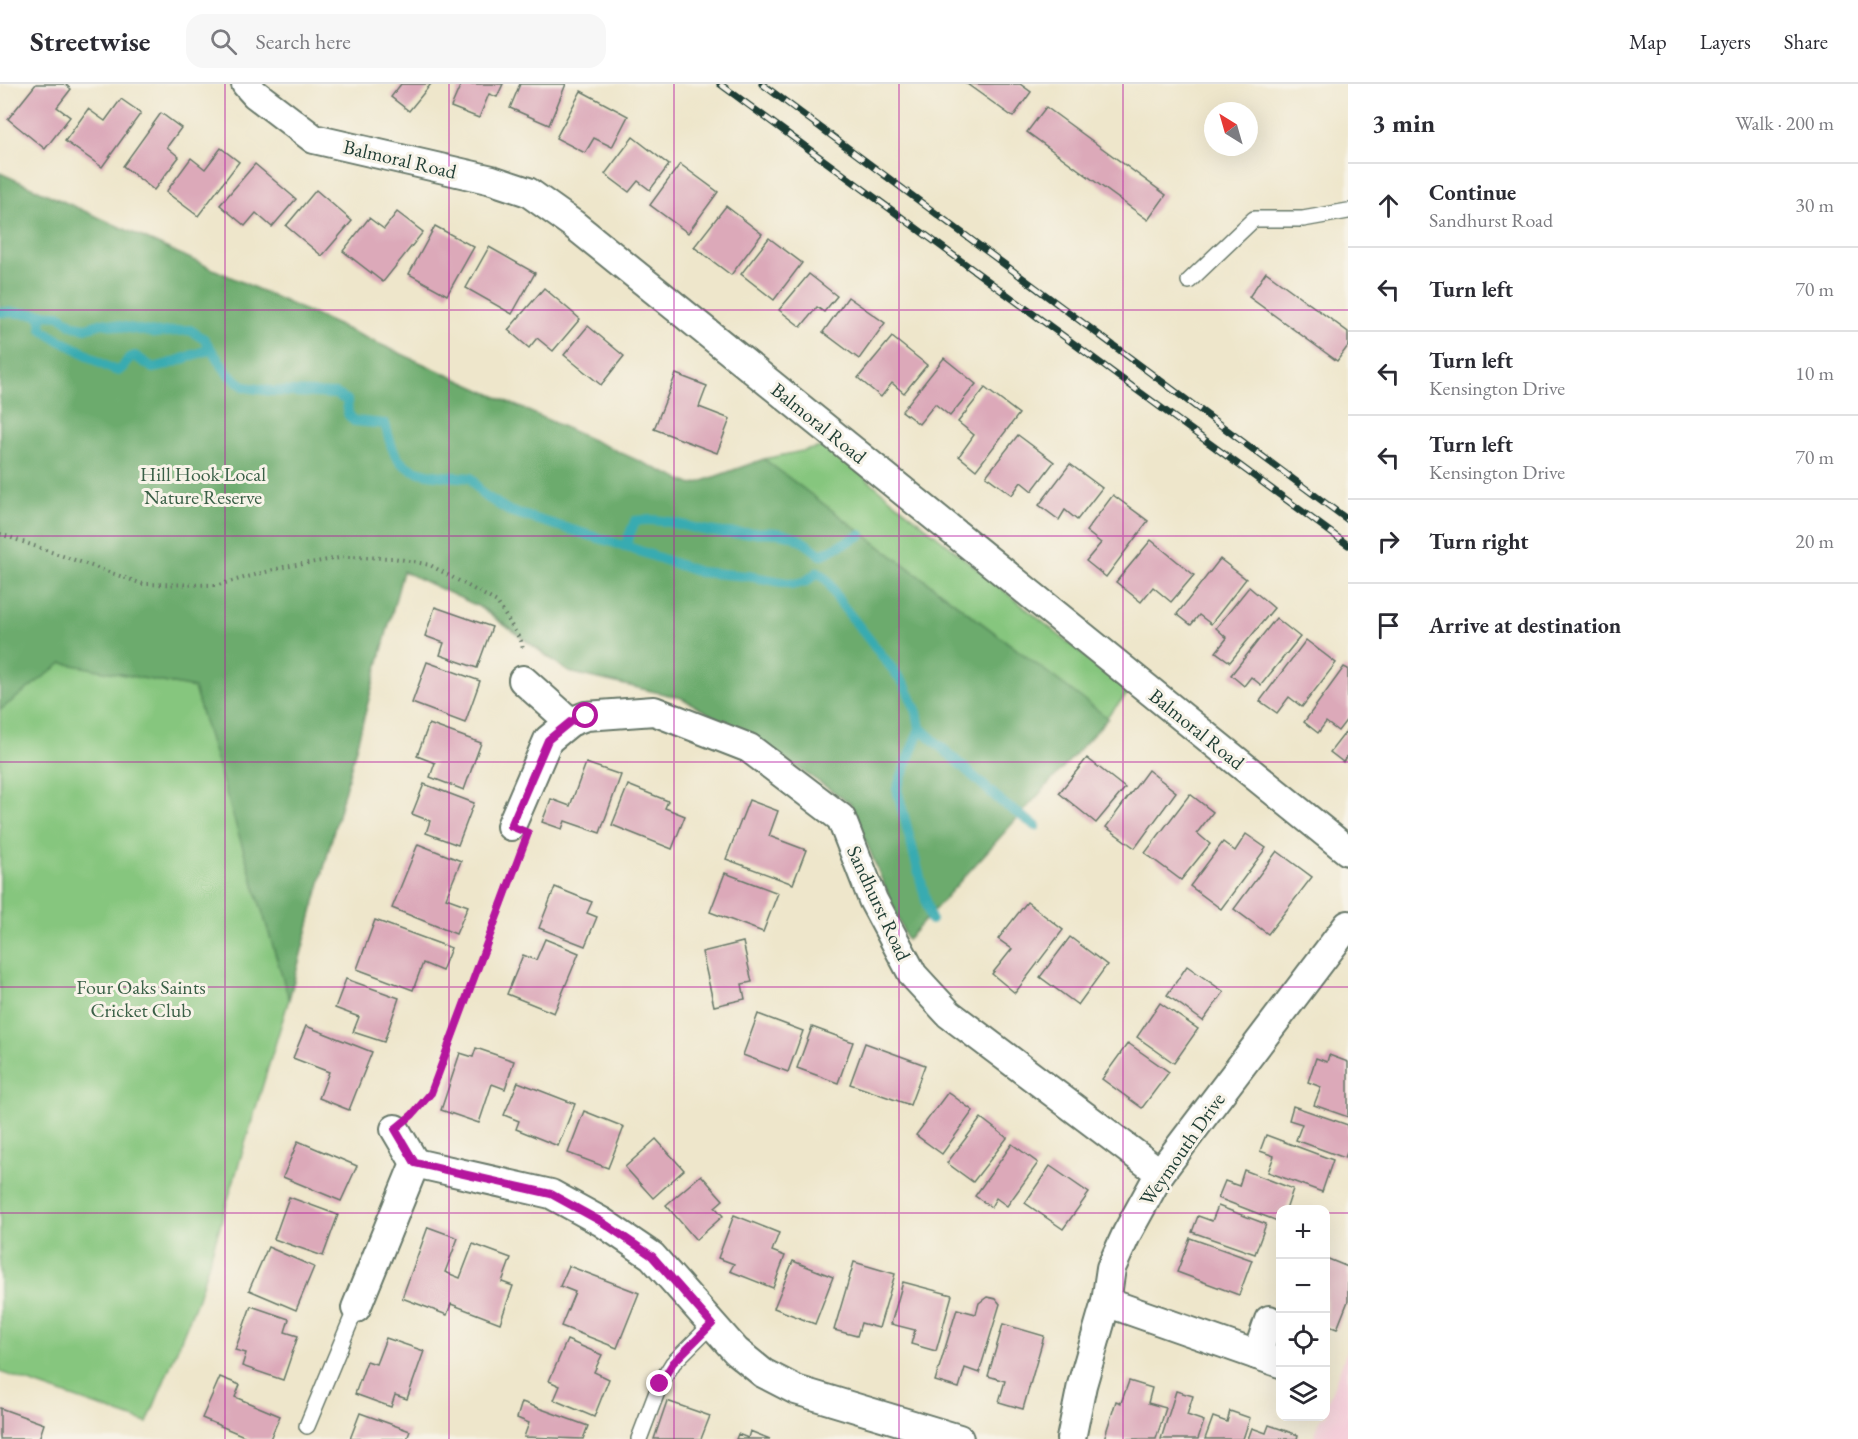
<!DOCTYPE html>
<meta charset="utf-8">
<style>
body{margin:0;font-family:"EB Garamond",serif;background:#f7f7f7;color:#2b2b33}
.controls{position:absolute;right:18px;bottom:18px;display:grid;overflow:hidden;border-radius:12px;box-shadow:0 6px 24px #0002}
.controls button{width:54px;height:54px;display:grid;place-items:center;padding:0;border:0;border-bottom:2px solid #e1e1e2;background:#fff;color:#2b2b33;font:30px sans-serif}
.compass{position:absolute;left:1204px;top:18px;width:54px;height:54px;border-radius:50%;background:#fff;box-shadow:0 6px 24px #0002;rotate:323deg}
.stop{position:absolute;width:18px;height:18px;margin:-14px;border:4px solid #b5179e;border-radius:50%;background:#fff}
.stop.end{background:#b5179e;border-color:#fff;box-shadow:0 2px 6px #0008}
.list{margin:0;padding:0;list-style:none}
h2{display:flex;justify-content:space-between;align-items:center;height:78px;margin:0;padding:0 24px;font-size:26px}
h2 small{font-size:20px;font-weight:400;color:#7c7c81}
.list li{display:grid;grid-template-columns:39px 1fr auto;gap:18px;align-items:center;box-sizing:border-box;height:84px;padding:0 24px;border-top:2px solid #e1e1e2}
.list b{display:block;font-size:22px;white-space:nowrap}
.list p{margin:0;font-size:20px;white-space:nowrap;color:#7c7c81}
.list em{font-size:20px;font-style:normal;color:#7c7c81}
.icon{flex:none;width:33px;height:33px;fill:none;stroke:currentColor;stroke-width:2;stroke-linecap:round;stroke-linejoin:round}
.map{position:relative;flex:none;width:1348px;height:1355px;overflow:hidden}
header{display:flex;align-items:center;gap:36px;box-sizing:border-box;height:84px;padding:0 30px;background:#fff;border-bottom:2px solid #e1e1e2}
header strong{font-size:28px}
nav{display:flex;gap:33px;margin-inline-start:auto;font-size:21px}
.search{width:420px;height:54px;background:#f7f7f7;display:flex;align-items:center;gap:15px;box-sizing:border-box;padding:0 21px;border-radius:18px;color:#7c7c81;font-size:22px}
main{display:flex}
aside{flex:1;background:#fff}
.map>svg:first-child{display:block}
.built{fill:#f5cfda}
.green{fill:#86c67e;stroke:#528259;stroke-width:1.5}
.forest{fill:#6cab6d;stroke:#467450;stroke-width:1.5}
.lines{fill:none;stroke-linecap:round;stroke-linejoin:round}
.stream{stroke:#39abb1;stroke-width:10}
.building{fill:#dca9b9}
.service-casing{stroke:#677869;stroke-width:18}
.minor-casing{stroke:#677869;stroke-width:32}
.path{stroke:#677869;stroke-width:4;stroke-dasharray:1.5 4.5;stroke-linecap:butt}
.service{stroke:#fff;stroke-width:15}
.minor{stroke:#fff;stroke-width:28}
.rail-casing{stroke:#1f3d34;stroke-width:7}
.rail{stroke:#f7f3e8;stroke-width:4.5;stroke-dasharray:14;stroke-linecap:butt}
.route{stroke:#b5179e;stroke-width:8}
.grid{fill:none;stroke:#b5179e;stroke-width:1.5;stroke-opacity:0.55}
.labels{text-anchor:middle;dominant-baseline:central;stroke-width:6;stroke-linejoin:round;paint-order:stroke}
.street-label{font-size:20px;fill:#1f3d34;stroke:#f7f3e8}
.park-label{font-size:20px;fill:#395f46;stroke:#f7f3e8}
</style>
<header>
<strong>Streetwise</strong>
<div class="search"><svg class="icon" aria-label="search" viewBox="0 0 24 24"><circle cx="10" cy="10" r="6"/><path d="M15 15l6 6"/></svg>Search here</div>
<nav><a>Map</a><a>Layers</a><a>Share</a></nav>
</header>
<main>
<div class="map">
<svg width="1348" height="1355" viewBox="0 0 1348 1355">
<rect width="100%" height="100%" fill="#f7f3e8"/>
<filter id="ink" filterUnits="userSpaceOnUse"><feTurbulence type="fractalNoise" baseFrequency=".0167" numOctaves="2"/><feDisplacementMap in="SourceGraphic" scale="12" xChannelSelector="R" yChannelSelector="G"/><feConvolveMatrix kernelMatrix="1 2 1 2 8 2 1 2 1" color-interpolation-filters="sRGB"/></filter>
<filter id="wash" filterUnits="userSpaceOnUse"><feTurbulence type="fractalNoise" baseFrequency=".008" numOctaves="4" result="noise"/><feDisplacementMap in="SourceGraphic" scale="24" xChannelSelector="R" yChannelSelector="G"/><feGaussianBlur stdDeviation="1.35" result="paint"/><feColorMatrix in="noise" values="0 0 0 0 0 0 0 0 0 0 0 0 0 0 0 0 0 1.4 0 .05"/><feComposite in="paint" operator="in"/></filter>
<g filter="url(#wash)">
<rect width="100%" height="100%" fill="#eee6cb"/>
<!-- built -->
<path class="built" d="M 1348,1264 L 1348,1355 L 1313,1355 L 1321,1333 L 1326,1332 L 1326,1322 Z"/>
<!-- green -->
<path class="green" d="M 0,89 L 692,401 L 764,375 L 826,362 L 1129,608 L 907,856 L 850,719 L 773,667 L 682,614 L 569,588 L 476,521 L 403,487 L 289,915 L 198,1214 L 147,1339 L 0,1288 Z"/>
<!-- forest -->
<path class="forest" d="M 0,89 L 692,401 L 764,375 L 1108,634 L 907,856 L 850,719 L 773,667 L 682,614 L 569,588 L 486,526 L 403,487 L 289,915 L 194,604 L 62,579 L 0,626 Z"/>
<g class="lines">
<!-- stream -->
<g class="stream">
<path d="M 0,228 L 59,231 L 74,242 L 86,244 L 103,239 L 155,249 L 190,246 L 204,255 L 228,290 L 245,303 L 271,307 L 336,310 L 347,316 L 348,330 L 354,337 L 385,340 C 389,353 392,370 402,379 C 417,393 451,392 471,394 L 482,410 L 509,427 L 625,462 L 699,488 L 748,492 L 793,500 L 805,498 L 818,488 L 828,497 L 839,517 L 905,601 L 917,628 L 920,644 L 897,705 L 931,836"/>
<path d="M 40,230 L 42,245 C 55,256 69,260 84,269 C 96,276 104,283 118,287 L 123,283 L 129,274 L 135,272 L 153,284 C 173,281 190,270 210,266"/>
<path d="M 625,462 L 635,437 C 666,432 693,447 723,449 C 745,451 768,445 789,451 C 800,454 812,464 821,471 L 861,451"/>
<path d="M 920,644 L 1004,720 L 1036,742"/>
</g>
</g>
<g id="blocks">
<!-- building -->
<g class="building">
<path d="M 36,0 L 65,0 L 71,5 L 57,23 L 70,33 L 45,65 L 8,35 Z"/>
<path d="M 401,0 L 431,0 L 409,27 L 391,13 Z"/>
<path d="M 461,0 L 503,0 L 497,13 L 489,10 L 479,34 L 451,23 Z"/>
<path d="M 520,0 L 566,0 L 549,41 L 510,24 Z"/>
<path d="M 967,0 L 1020,0 L 1031,8 L 1013,33 Z"/>
<path d="M 581,7 L 628,32 L 612,63 L 594,54 L 585,69 L 556,54 Z"/>
<path d="M 121,15 L 141,29 L 102,83 L 65,57 L 88,25 L 105,37 Z"/>
<path d="M 1046,23 L 1166,111 L 1148,136 L 1027,48 Z"/>
<path d="M 161,29 L 181,44 L 167,63 L 179,73 L 154,106 L 123,82 Z"/>
<path d="M 633,53 L 669,81 L 650,106 L 638,97 L 629,108 L 605,90 Z"/>
<path d="M 221,64 L 239,78 L 198,132 L 166,108 L 191,74 L 205,85 Z"/>
<path d="M 255,80 L 296,115 L 272,143 L 256,129 L 245,142 L 220,121 Z"/>
<path d="M 680,80 L 718,108 L 688,149 L 650,121 Z"/>
<path d="M 316,106 L 352,137 L 322,172 L 286,142 Z"/>
<path d="M 726,122 L 762,150 L 731,191 L 694,163 Z"/>
<path d="M 397,128 L 423,148 L 383,198 L 343,167 L 369,134 L 384,145 Z"/>
<path d="M 435,142 L 474,163 L 447,211 L 409,190 Z"/>
<path d="M 769,154 L 802,179 L 774,216 L 741,190 Z"/>
<path d="M 489,163 L 535,189 L 512,230 L 466,204 Z"/>
<path d="M 1266,188 L 1348,248 L 1348,262 L 1337,277 L 1249,213 Z"/>
<path d="M 809,190 L 837,212 L 824,228 L 817,223 L 801,243 L 779,226 Z"/>
<path d="M 544,204 L 580,235 L 553,267 L 537,254 L 529,264 L 508,246 Z"/>
<path d="M 848,213 L 885,239 L 859,275 L 823,248 Z"/>
<path d="M 588,242 L 624,272 L 601,301 L 564,271 Z"/>
<path d="M 892,253 L 927,281 L 904,309 L 892,299 L 881,313 L 858,294 Z"/>
<path d="M 944,274 L 976,300 L 950,332 L 935,320 L 919,340 L 902,327 Z"/>
<path d="M 676,290 L 707,302 L 699,323 L 730,335 L 717,369 L 654,345 Z"/>
<path d="M 985,304 L 1019,330 L 976,386 L 959,372 L 974,351 L 958,338 Z"/>
<path d="M 1018,351 L 1054,378 L 1032,407 L 1021,398 L 1012,411 L 986,392 Z"/>
<path d="M 1070,380 L 1102,404 L 1077,436 L 1065,426 L 1059,436 L 1039,421 Z"/>
<path d="M 1113,411 L 1148,437 L 1106,493 L 1086,477 L 1101,459 L 1086,447 Z"/>
<path d="M 1151,456 L 1194,491 L 1171,518 L 1153,503 L 1141,518 L 1116,498 Z"/>
<path d="M 1220,475 L 1246,495 L 1211,540 L 1199,531 L 1191,541 L 1177,530 Z"/>
<path d="M 1249,503 L 1274,524 L 1230,578 L 1216,568 L 1227,554 L 1216,544 Z"/>
<path d="M 435,523 L 492,543 L 477,584 L 440,571 L 444,559 L 425,552 Z"/>
<path d="M 1276,534 L 1300,553 L 1261,601 L 1251,593 L 1244,602 L 1231,591 Z"/>
<path d="M 1306,556 L 1336,579 L 1302,623 L 1289,613 L 1277,629 L 1260,617 Z"/>
<path d="M 427,578 L 480,597 L 465,639 L 412,619 Z"/>
<path d="M 1344,583 L 1348,585 L 1348,634 L 1338,647 L 1326,638 L 1318,649 L 1304,638 Z"/>
<path d="M 429,640 L 481,659 L 464,706 L 430,693 L 435,679 L 417,672 Z"/>
<path d="M 1348,645 L 1348,671 L 1343,678 L 1330,668 Z"/>
<path d="M 1087,674 L 1125,704 L 1096,739 L 1059,709 Z"/>
<path d="M 586,679 L 621,691 L 600,749 L 565,737 L 562,745 L 542,738 L 551,715 L 570,722 Z"/>
<path d="M 1148,686 L 1176,708 L 1135,764 L 1106,743 Z"/>
<path d="M 424,700 L 474,719 L 458,761 L 426,749 L 430,737 L 412,730 Z"/>
<path d="M 628,701 L 668,717 L 665,724 L 685,732 L 672,765 L 612,741 Z"/>
<path d="M 1190,710 L 1213,728 L 1197,749 L 1210,760 L 1181,796 L 1145,769 Z"/>
<path d="M 749,716 L 778,727 L 769,752 L 806,766 L 793,800 L 726,775 Z"/>
<path d="M 1246,750 L 1266,764 L 1221,825 L 1190,802 L 1223,758 L 1235,767 Z"/>
<path d="M 418,760 L 461,777 L 446,814 L 468,822 L 456,850 L 392,824 Z"/>
<path d="M 1277,767 L 1312,793 L 1268,850 L 1234,825 Z"/>
<path d="M 725,789 L 778,809 L 763,848 L 710,828 Z"/>
<path d="M 555,803 L 592,818 L 587,829 L 597,833 L 585,862 L 539,844 Z"/>
<path d="M 1027,818 L 1063,846 L 1015,909 L 992,890 L 1012,865 L 998,855 Z"/>
<path d="M 375,836 L 451,864 L 442,887 L 423,879 L 413,906 L 357,885 Z"/>
<path d="M 1070,853 L 1107,881 L 1078,921 L 1040,893 Z"/>
<path d="M 545,855 L 579,869 L 554,929 L 507,910 L 523,871 L 536,876 Z"/>
<path d="M 743,858 L 752,898 L 742,900 L 745,915 L 714,922 L 702,868 Z"/>
<path d="M 1187,882 L 1224,908 L 1203,937 L 1167,911 Z"/>
<path d="M 346,895 L 399,914 L 384,958 L 353,948 L 359,933 L 335,924 Z"/>
<path d="M 1160,919 L 1198,945 L 1174,979 L 1137,953 Z"/>
<path d="M 758,930 L 803,947 L 788,988 L 743,971 Z"/>
<path d="M 306,942 L 372,968 L 349,1026 L 319,1014 L 329,988 L 293,974 Z"/>
<path d="M 812,943 L 853,958 L 838,999 L 797,984 Z"/>
<path d="M 865,959 L 925,981 L 910,1021 L 850,1000 Z"/>
<path d="M 1128,959 L 1169,988 L 1142,1024 L 1102,995 Z"/>
<path d="M 476,964 L 514,977 L 505,1005 L 492,1000 L 479,1039 L 441,1026 L 460,969 L 473,973 Z"/>
<path d="M 1329,971 L 1348,978 L 1348,1033 L 1314,1021 L 1321,1003 L 1308,998 L 1316,974 L 1327,978 Z"/>
<path d="M 518,998 L 575,1020 L 558,1062 L 516,1045 L 519,1037 L 504,1031 Z"/>
<path d="M 948,1008 L 973,1027 L 942,1070 L 916,1051 Z"/>
<path d="M 1293,1022 L 1348,1041 L 1348,1066 L 1345,1074 L 1296,1056 L 1302,1040 L 1289,1036 Z"/>
<path d="M 584,1027 L 624,1043 L 608,1084 L 568,1069 Z"/>
<path d="M 981,1034 L 1007,1054 L 973,1098 L 947,1079 Z"/>
<path d="M 1266,1051 L 1333,1076 L 1322,1108 L 1268,1088 L 1274,1072 L 1260,1067 Z"/>
<path d="M 656,1055 L 684,1086 L 653,1114 L 625,1083 Z"/>
<path d="M 298,1057 L 357,1082 L 341,1117 L 283,1093 Z"/>
<path d="M 1012,1060 L 1038,1079 L 1007,1122 L 996,1114 L 991,1123 L 975,1112 Z"/>
<path d="M 1050,1082 L 1089,1109 L 1063,1145 L 1025,1119 Z"/>
<path d="M 1244,1086 L 1293,1105 L 1286,1126 L 1280,1126 L 1280,1138 L 1218,1114 L 1225,1097 L 1239,1102 Z"/>
<path d="M 701,1091 L 723,1116 L 715,1123 L 723,1132 L 696,1156 L 666,1121 Z"/>
<path d="M 289,1113 L 338,1131 L 323,1172 L 274,1155 Z"/>
<path d="M 1218,1122 L 1266,1140 L 1255,1170 L 1192,1148 L 1198,1132 L 1212,1137 Z"/>
<path d="M 734,1131 L 779,1149 L 772,1167 L 785,1172 L 773,1204 L 730,1187 L 734,1180 L 718,1174 Z"/>
<path d="M 428,1143 L 458,1154 L 445,1188 L 460,1194 L 473,1160 L 511,1174 L 502,1198 L 513,1202 L 500,1239 L 451,1220 L 447,1231 L 402,1214 Z"/>
<path d="M 1190,1154 L 1252,1176 L 1239,1211 L 1177,1188 Z"/>
<path d="M 268,1163 L 314,1183 L 296,1226 L 249,1206 Z"/>
<path d="M 1326,1174 L 1348,1183 L 1348,1217 L 1337,1245 L 1326,1241 Z"/>
<path d="M 793,1177 L 833,1193 L 815,1240 L 774,1224 Z"/>
<path d="M 854,1178 L 895,1190 L 879,1244 L 861,1239 L 857,1252 L 834,1246 Z"/>
<path d="M 569,1182 L 639,1209 L 617,1264 L 561,1242 L 575,1208 L 560,1202 Z"/>
<path d="M 903,1198 L 952,1211 L 936,1267 L 911,1260 L 915,1246 L 891,1240 Z"/>
<path d="M 987,1213 L 996,1215 L 1000,1220 L 979,1289 L 965,1284 L 959,1304 L 935,1297 L 957,1225 L 976,1230 L 979,1219 Z"/>
<path d="M 251,1222 L 289,1235 L 285,1248 L 298,1252 L 283,1296 L 242,1282 L 246,1269 L 235,1266 Z"/>
<path d="M 1003,1240 L 1044,1252 L 1023,1325 L 999,1318 L 1005,1297 L 988,1292 Z"/>
<path d="M 386,1254 L 424,1267 L 407,1315 L 395,1311 L 391,1323 L 355,1310 L 367,1277 L 376,1280 Z"/>
<path d="M 567,1256 L 602,1271 L 594,1288 L 609,1295 L 594,1333 L 554,1316 L 560,1302 L 549,1297 Z"/>
<path d="M 220,1293 L 240,1301 L 235,1313 L 280,1332 L 270,1355 L 251,1355 L 202,1334 Z"/>
<path d="M 1129,1297 L 1152,1304 L 1148,1319 L 1166,1324 L 1156,1355 L 1104,1355 L 1116,1317 L 1121,1319 Z"/>
<path d="M 1176,1307 L 1193,1312 L 1187,1331 L 1204,1337 L 1198,1355 L 1161,1355 Z"/>
<path d="M 667,1317 L 710,1332 L 701,1355 L 654,1355 Z"/>
<path d="M 522,1318 L 588,1342 L 583,1355 L 524,1353 L 529,1339 L 517,1334 Z"/>
<path d="M 0,1324 L 44,1340 L 39,1355 L 0,1355 Z"/>
<path d="M 1230,1327 L 1250,1334 L 1243,1355 L 1205,1355 L 1213,1333 L 1227,1338 Z"/>
<path d="M 360,1329 L 410,1347 L 407,1355 L 350,1355 Z"/>
<path d="M 1269,1341 L 1298,1351 L 1297,1355 L 1248,1355 L 1252,1344 L 1266,1349 Z"/>
<path d="M 750,1347 L 770,1355 L 736,1355 L 738,1350 L 748,1354 Z"/>
</g>
</g>
</g>
<g filter="url(#ink)">
<use href="#blocks" fill-opacity="0" stroke="#677869" stroke-width="1.5"/>
<g class="lines">
<!-- service casing -->
<g class="service-casing">
<g id="service">
<path d="M 1189,197 L 1254,135 L 1303,135 L 1348,127"/>
<path d="M 307,1342 L 356,1224"/>
<path d="M 639,1355 L 660,1300 L 673,1279 L 712,1240"/>
</g>
</g>
<!-- minor casing -->
<g class="minor-casing">
<g id="minor">
<path d="M 246,0 L 255,10 L 314,55 L 492,96 L 528,108 L 573,140 L 1348,767"/>
<path d="M 523,596 L 570,638"/>
<path d="M 511,742 L 548,656 L 570,638 L 586,632 L 654,627 L 749,664 L 841,734 L 873,816 L 913,891 L 949,930 L 1160,1089"/>
<path d="M 415,1079 L 551,1110 L 602,1138 L 652,1172 L 736,1267 L 763,1289 L 796,1306 L 959,1355"/>
<path d="M 1106,1218 L 1257,1271"/>
<path d="M 356,1224 L 415,1079 L 395,1045"/>
<path d="M 1269,1236 L 1257,1271 L 1280,1279"/>
<path d="M 1071,1355 L 1082,1301 L 1106,1218 L 1111,1184 L 1127,1149 L 1160,1089 L 1348,841"/>
</g>
</g>
<!-- path -->
<g class="path">
<path d="M 0,450 L 143,500 L 218,501 L 284,483 L 346,473 L 394,474 L 430,481 L 497,518 L 521,557 L 523,565"/>
<path d="M 417,1025 L 431,1009 L 520,771"/>
</g>
<!-- service -->
<use href="#service" class="service"/>
<!-- minor -->
<use href="#minor" class="minor"/>
<!-- rail casing -->
<g class="rail-casing">
<g id="rail">
<path d="M 720,0 L 1348,461"/>
<path d="M 762,0 L 1348,436"/>
</g>
</g>
<!-- rail -->
<use href="#rail" class="rail"/>
</g>
</g>
<g class="lines" filter="url(#ink)">
<!-- route -->
<path class="route" d="M 586,632 L 570,638 L 548,656 L 511,742 L 528,749 L 431,1009 L 412,1031 L 395,1045 L 415,1079 L 551,1110 L 602,1138 L 652,1172 L 712,1240 L 673,1279 L 660,1300"/>
</g>
<!-- grid -->
<path class="grid" d="M 225,0 L 225,1355M 449,0 L 449,1355M 674,0 L 674,1355M 899,0 L 899,1355M 1123,0 L 1123,1355M 0,226 L 1348,226M 0,452 L 1348,452M 0,678 L 1348,678M 0,903 L 1348,903M 0,1129 L 1280,1129M 1326,1129 L 1348,1129"/>
<g class="labels">
<!-- street labels -->
<g class="street-label">
<text transform="translate(400 75) rotate(13)">Balmoral Road</text>
<text transform="translate(819 339) rotate(39)">Balmoral Road</text>
<text transform="translate(1197 645) rotate(39)">Balmoral Road</text>
<text transform="translate(879 819) rotate(65)">Sandhurst Road</text>
<text transform="translate(1182 1065) rotate(-55)">Weymouth Drive</text>
</g>
<!-- park labels -->
<g class="park-label">
<text x="203" y="390">Hill Hook Local<tspan x="203" dy="23">Nature Reserve</tspan></text>
<text x="141" y="903">Four Oaks Saints<tspan x="141" dy="23">Cricket Club</tspan></text>
</g>
</g>
</svg>
<div class="controls">
<button>+</button>
<button>−</button>
<button><svg class="icon" aria-label="locate" viewBox="0 0 24 24"><circle cx="12" cy="12" r="6"/><path d="M12 2v4M12 18v4M2 12h4M18 12h4"/></svg></button>
<button><svg class="icon" aria-label="layers" viewBox="0 0 24 24"><path d="M12 4l9 5-9 5-9-5zM3 14l9 5 9-5"/></svg></button>
</div>
<svg class="compass" viewBox="-18 -18 36 36"><path d="M0-13l5 13h-10z" fill="#e53935"/><path d="M0 13l5-13h-10z" fill="#7c7c81"/></svg>
<div class="stop" style="left:586px;top:632px"></div>
<div class="stop end" style="left:660px;top:1300px"></div>
</div>
<aside>
<h2>3 min<small>Walk · 200 m</small></h2>
<ul class="list">
<li><svg class="icon" aria-label="ahead" viewBox="0 0 24 24"><path d="M12 20V5M6 11l6-6 6 6"/></svg><div><b>Continue</b><p>Sandhurst Road</p></div><em>30 m</em></li>
<li><svg class="icon" aria-label="left" viewBox="0 0 24 24"><path d="M17 20v-9H6M10 6l-5 5 5 5"/></svg><div><b>Turn left</b></div><em>70 m</em></li>
<li><svg class="icon" aria-label="left" viewBox="0 0 24 24"><path d="M17 20v-9H6M10 6l-5 5 5 5"/></svg><div><b>Turn left</b><p>Kensington Drive</p></div><em>10 m</em></li>
<li><svg class="icon" aria-label="left" viewBox="0 0 24 24"><path d="M17 20v-9H6M10 6l-5 5 5 5"/></svg><div><b>Turn left</b><p>Kensington Drive</p></div><em>70 m</em></li>
<li><svg class="icon" aria-label="right" viewBox="0 0 24 24"><path d="M7 20v-9h11M14 6l5 5-5 5"/></svg><div><b>Turn right</b></div><em>20 m</em></li>
<li><svg class="icon" aria-label="arrive" viewBox="0 0 24 24"><path d="M6 21V4h12l-3 4 3 4H6"/></svg><div><b>Arrive at destination</b></div></li>
</ul>
</aside>
</main>
